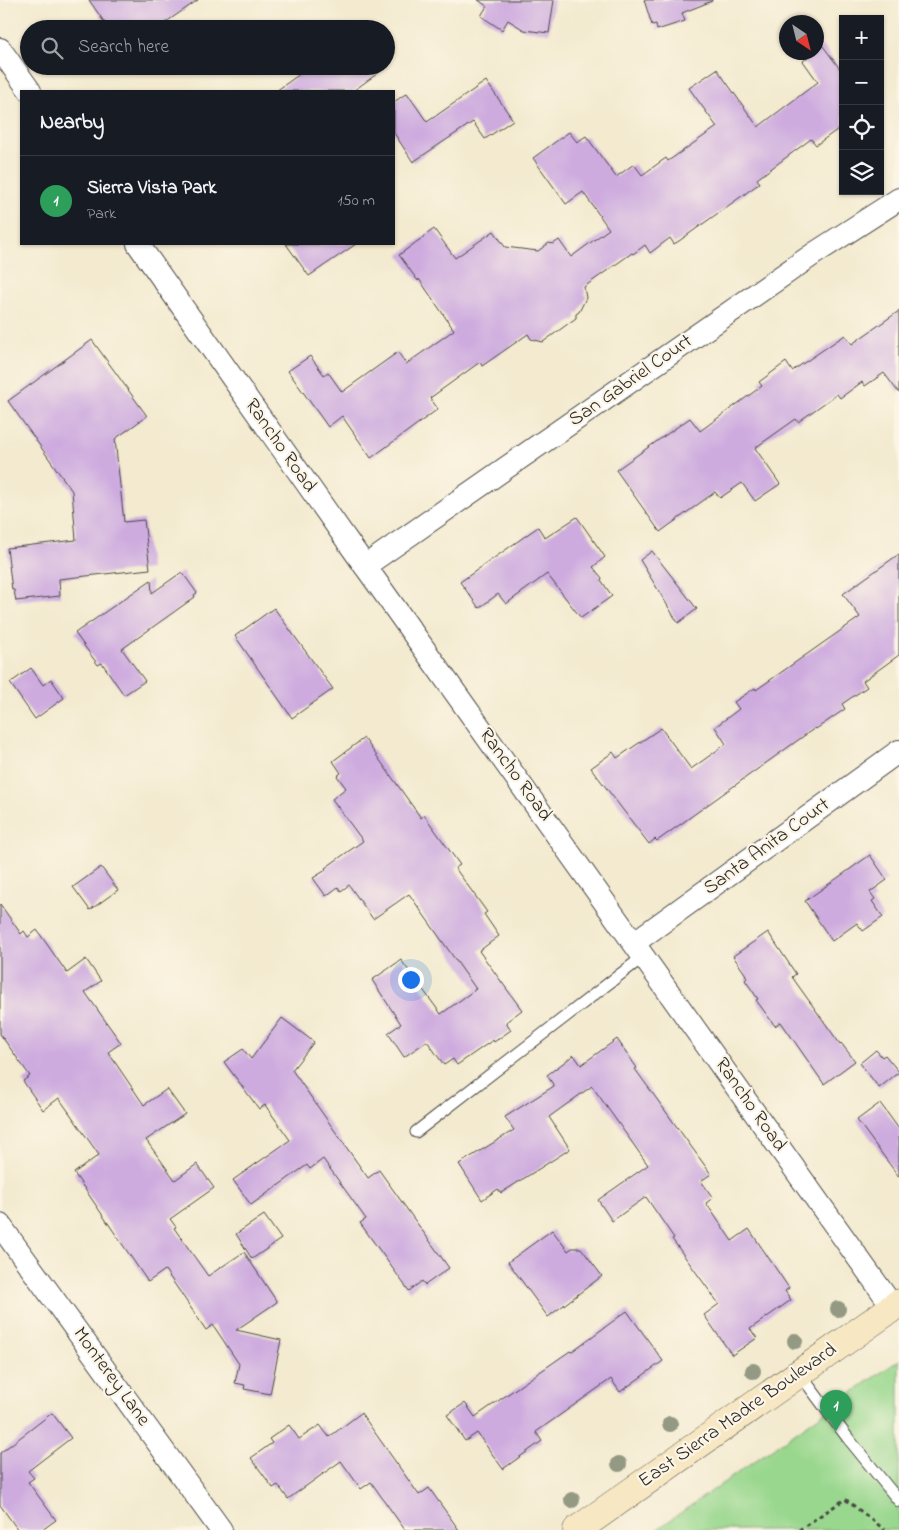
<!DOCTYPE html>
<meta charset="utf-8">
<style>
body{margin:0;font-family:"Indie Flower",sans-serif;background:#242831;color:#f1f3f6}
.controls{position:absolute;right:15px;top:15px;display:grid;overflow:hidden;border-radius:0px;box-shadow:0 1px 4px #0004}
.controls button{width:45px;height:45px;display:grid;place-items:center;padding:0;border:0;border-bottom:1px solid #363941;background:#171b24;color:#f1f3f6;font:25px sans-serif}
.compass{position:absolute;left:779px;top:15px;width:45px;height:45px;border-radius:50%;background:#171b24;box-shadow:0 1px 4px #0004;rotate:145deg}
.you{position:absolute;left:410px;top:979px;width:18px;height:18px;margin:-12px;border:4px solid #fff;border-radius:50%;background:#1a73e8;box-shadow:0 0 0 8px #1a73e833}
.badge{display:grid;place-items:center;width:32px;height:32px;border-radius:50%;background:#d690ce;color:#fff;font-size:16px;font-weight:700}
.pin{position:absolute;translate:-50% -41px;filter:drop-shadow(0 1px 2px #0008)}
.pin::after{content:'';position:absolute;top:26px;width:18px;height:15px;background:inherit;clip-path:polygon(0 0,100% 0,50% 100%)}
.list{margin:0;padding:0;list-style:none}
h2{display:flex;justify-content:space-between;align-items:center;height:65px;margin:0;padding:0 20px;font-size:21px}
h2 small{font-size:16px;font-weight:400;color:#9ea1a6}
.list li{display:grid;grid-template-columns:32px 1fr auto;gap:15px;align-items:center;box-sizing:border-box;height:90px;padding:0 20px;border-top:1px solid #363941}
.list b{display:block;font-size:19px;white-space:nowrap}
.list p{margin:0;font-size:16px;white-space:nowrap;color:#9ea1a6}
.list em{font-size:16px;font-style:normal;color:#9ea1a6}
.icon{flex:none;width:28px;height:28px;fill:none;stroke:currentColor;stroke-width:2;stroke-linecap:round;stroke-linejoin:round}
.map{position:relative;flex:none;width:899px;height:1530px;overflow:hidden}
.search{position:absolute;background:#171b24;box-shadow:0 1px 4px #0004;left:20px;top:20px;width:375px;height:55px;display:flex;align-items:center;gap:12px;box-sizing:border-box;padding:0 18px;border-radius:28px;color:#9ea1a6;font-size:19px}
.panel{position:absolute;background:#171b24;box-shadow:0 1px 4px #0004;left:20px;top:90px;width:375px;height:155px;border-radius:0px}
.map>svg:first-child{display:block}
.green{fill:#98d78d;stroke:#62815c}
.building{fill:#cdabdf}
.lines{fill:none;stroke-linecap:round;stroke-linejoin:round}
.lane-casing{stroke:#494844;stroke-width:13}
.street-casing{stroke:#494844;stroke-width:24}
.secondary-casing{stroke:#494844;stroke-width:29}
.path{stroke:#494844;stroke-width:3;stroke-dasharray:4 4;stroke-linecap:butt}
.lane{stroke:#fff;stroke-width:11}
.street{stroke:#fff;stroke-width:22}
.secondary{stroke:#f7e8c3;stroke-width:28}
.tree{fill:#949983}
.labels{text-anchor:middle;dominant-baseline:central;stroke-width:4.5;stroke-linejoin:round;paint-order:stroke}
.street-label{font-size:20px;fill:#2b2b2b;stroke:#fcf5e5}
</style>
<div class="map">
<svg width="899" height="1530" viewBox="0 0 899 1530">
<rect width="100%" height="100%" fill="#fcf5e5"/>
<filter id="ink" filterUnits="userSpaceOnUse"><feTurbulence type="fractalNoise" baseFrequency=".02" numOctaves="2"/><feDisplacementMap in="SourceGraphic" scale="10" xChannelSelector="R" yChannelSelector="G"/><feConvolveMatrix kernelMatrix="1 2 1 2 8 2 1 2 1" color-interpolation-filters="sRGB"/></filter>
<filter id="wash" filterUnits="userSpaceOnUse"><feTurbulence type="fractalNoise" baseFrequency=".0096" numOctaves="4" result="noise"/><feDisplacementMap in="SourceGraphic" scale="20" xChannelSelector="R" yChannelSelector="G"/><feGaussianBlur stdDeviation="1.12" result="paint"/><feColorMatrix in="noise" values="0 0 0 0 0 0 0 0 0 0 0 0 0 0 0 0 0 1.4 0 .05"/><feComposite in="paint" operator="in"/></filter>
<g filter="url(#wash)">
<rect width="100%" height="100%" fill="#f3eacf"/>
<!-- green -->
<path class="green" d="M 899,1360 L 899,1530 L 656,1530 Z"/>
<g id="blocks">
<!-- building -->
<g class="building">
<path d="M 89,0 L 198,0 L 156,29 L 109,29 Z"/>
<path d="M 478,0 L 554,0 L 549,33 L 524,30 L 508,20 L 502,30 L 481,16 L 487,6 Z"/>
<path d="M 644,0 L 712,0 L 712,1 L 682,13 L 685,21 L 657,30 L 656,24 L 652,25 Z"/>
<path d="M 823,46 L 843,73 L 843,129 L 841,127 L 816,145 L 811,139 L 757,179 L 760,183 L 679,241 L 674,244 L 670,238 L 650,253 L 645,245 L 633,254 L 632,253 L 584,287 L 586,298 L 579,312 L 576,314 L 576,318 L 543,342 L 531,339 L 528,334 L 482,366 L 480,362 L 430,398 L 438,409 L 371,458 L 342,416 L 328,427 L 288,371 L 310,356 L 324,375 L 328,372 L 342,392 L 398,352 L 406,364 L 454,330 L 419,279 L 418,281 L 399,255 L 434,229 L 455,258 L 494,231 L 505,247 L 538,251 L 549,243 L 553,244 L 559,240 L 571,257 L 609,229 L 583,192 L 566,204 L 533,158 L 569,132 L 577,142 L 586,136 L 616,177 L 634,164 L 642,175 L 666,158 L 668,161 L 717,127 L 689,88 L 717,69 L 758,127 L 818,82 L 803,61 L 814,52 L 816,52 L 816,51 Z"/>
<path d="M 311,66 L 388,66 L 353,91 L 276,91 Z"/>
<path d="M 486,81 L 513,120 L 485,139 L 473,122 L 413,162 L 394,133 L 394,102 L 407,93 L 427,122 Z"/>
<path d="M 286,244 L 356,244 L 309,276 Z"/>
<path d="M 899,311 L 899,393 L 884,373 L 865,386 L 862,382 L 840,398 L 837,394 L 798,422 L 796,419 L 755,448 L 780,484 L 755,501 L 742,483 L 720,498 L 715,492 L 660,532 L 616,470 L 690,418 L 700,431 L 762,386 L 759,382 L 786,362 L 792,371 L 845,335 L 852,344 Z"/>
<path d="M 92,340 L 147,416 L 115,439 L 124,522 L 144,520 L 150,569 L 59,579 L 60,596 L 16,601 L 14,590 L 12,590 L 7,548 L 76,540 L 72,491 L 8,401 Z"/>
<path d="M 577,517 L 605,557 L 593,567 L 602,578 L 601,580 L 612,596 L 581,618 L 547,574 L 506,604 L 498,594 L 479,608 L 460,582 L 538,527 L 545,538 Z"/>
<path d="M 652,551 L 697,609 L 678,623 L 640,560 Z"/>
<path d="M 899,554 L 899,655 L 863,681 L 867,687 L 842,704 L 845,709 L 816,729 L 815,728 L 657,841 L 655,839 L 649,844 L 591,768 L 613,752 L 617,758 L 661,728 L 691,769 L 726,744 L 715,727 L 739,709 L 734,702 L 755,688 L 756,690 L 860,617 L 843,594 Z"/>
<path d="M 182,572 L 197,593 L 194,595 L 195,597 L 122,649 L 145,681 L 124,695 L 102,663 L 98,665 L 75,633 L 151,580 L 152,593 Z"/>
<path d="M 274,608 L 333,689 L 292,718 L 235,636 Z"/>
<path d="M 31,668 L 43,685 L 51,679 L 64,698 L 35,719 L 10,683 Z"/>
<path d="M 364,738 L 421,818 L 424,815 L 460,865 L 455,868 L 487,912 L 484,914 L 499,936 L 479,951 L 522,1010 L 506,1022 L 511,1030 L 494,1042 L 493,1040 L 457,1065 L 453,1059 L 444,1065 L 427,1041 L 404,1057 L 388,1033 L 401,1024 L 372,980 L 401,960 L 441,1014 L 476,989 L 409,894 L 373,919 L 349,885 L 341,891 L 338,887 L 326,896 L 313,878 L 326,870 L 325,868 L 363,841 L 332,799 L 346,788 L 337,776 L 341,773 L 333,761 Z"/>
<path d="M 870,855 L 887,880 L 870,892 L 875,899 L 872,901 L 883,917 L 863,931 L 857,923 L 832,941 L 805,901 Z"/>
<path d="M 101,867 L 118,890 L 90,910 L 73,887 Z"/>
<path d="M 0,904 L 21,934 L 24,931 L 28,937 L 37,930 L 67,973 L 86,959 L 101,981 L 85,992 L 121,1043 L 108,1052 L 144,1105 L 167,1089 L 185,1114 L 146,1140 L 175,1180 L 197,1164 L 214,1188 L 170,1219 L 176,1227 L 174,1228 L 208,1276 L 244,1252 L 277,1302 L 236,1330 L 281,1340 L 270,1394 L 244,1389 L 245,1385 L 235,1383 L 239,1364 L 213,1325 L 206,1330 L 165,1270 L 148,1282 L 74,1173 L 99,1155 L 59,1098 L 43,1110 L 23,1081 L 30,1076 L 0,1034 Z"/>
<path d="M 768,932 L 796,974 L 792,977 L 840,1044 L 841,1043 L 855,1061 L 824,1084 L 781,1022 L 775,1026 L 756,1000 L 758,999 L 745,980 L 747,978 L 745,975 L 746,975 L 733,956 Z"/>
<path d="M 282,1018 L 314,1042 L 292,1070 L 368,1178 L 379,1170 L 449,1268 L 425,1285 L 422,1281 L 409,1291 L 360,1223 L 366,1219 L 323,1159 L 310,1169 L 307,1165 L 251,1205 L 233,1180 L 290,1140 L 265,1105 L 259,1109 L 224,1062 L 243,1049 L 251,1059 Z"/>
<path d="M 617,1039 L 637,1068 L 635,1069 L 711,1174 L 701,1181 L 713,1198 L 706,1203 L 732,1241 L 749,1229 L 789,1288 L 785,1291 L 791,1300 L 750,1329 L 757,1338 L 732,1355 L 704,1315 L 719,1304 L 672,1239 L 674,1238 L 646,1197 L 612,1221 L 598,1200 L 648,1165 L 592,1086 L 549,1117 L 570,1149 L 501,1193 L 498,1189 L 482,1200 L 459,1164 L 514,1130 L 505,1117 L 554,1086 L 547,1075 L 574,1055 L 581,1065 Z"/>
<path d="M 876,1050 L 882,1057 L 885,1055 L 899,1072 L 879,1088 L 860,1063 Z"/>
<path d="M 880,1103 L 899,1129 L 899,1177 L 857,1120 Z"/>
<path d="M 264,1215 L 281,1239 L 252,1259 L 236,1234 Z"/>
<path d="M 552,1230 L 568,1251 L 572,1248 L 581,1248 L 602,1276 L 548,1317 L 508,1262 Z"/>
<path d="M 627,1311 L 663,1361 L 620,1392 L 611,1379 L 536,1432 L 542,1441 L 503,1469 L 477,1433 L 465,1441 L 447,1415 L 465,1403 L 475,1417 L 570,1351 L 571,1352 Z"/>
<path d="M 52,1413 L 71,1438 L 28,1471 L 34,1478 L 28,1482 L 56,1520 L 42,1530 L 18,1530 L 0,1505 L 0,1453 Z"/>
<path d="M 361,1413 L 419,1495 L 429,1488 L 459,1530 L 405,1530 L 371,1482 L 361,1489 L 341,1461 L 288,1499 L 278,1485 L 273,1488 L 251,1458 L 272,1443 L 269,1439 L 289,1425 L 299,1439 L 320,1425 L 329,1437 Z"/>
</g>
</g>
</g>
<g filter="url(#ink)">
<use href="#blocks" fill-opacity="0" stroke="#494844" stroke-width="1"/>
<g class="lines">
<!-- lane casing -->
<g class="lane-casing">
<g id="lane">
<path d="M 416,1132 L 644,956"/>
<path d="M 800,1374 L 847,1437 L 899,1501"/>
</g>
</g>
<!-- street casing -->
<g class="street-casing">
<g id="street">
<path d="M 0,49 L 30,91"/>
<path d="M 138,244 L 365,566 L 893,1307"/>
<path d="M 365,566 L 815,253 L 899,199"/>
<path d="M 635,942 L 899,751"/>
<path d="M 0,1225 L 221,1530"/>
</g>
</g>
<!-- secondary casing -->
<g class="secondary-casing">
<path id="secondary" d="M 577,1530 L 899,1303"/>
</g>
<!-- path -->
<path class="path" d="M 799,1530 L 845,1499 L 885,1530"/>
<!-- lane -->
<use href="#lane" class="lane"/>
<!-- street -->
<use href="#street" class="street"/>
<!-- secondary -->
<use href="#secondary" class="secondary"/>
</g>
<!-- trees -->
<g class="tree">
<circle cx="838" cy="1309" r="8"/>
<circle cx="795" cy="1341" r="8"/>
<circle cx="753" cy="1371" r="8"/>
<circle cx="670" cy="1424" r="8"/>
<circle cx="619" cy="1464" r="8"/>
<circle cx="572" cy="1500" r="8"/>
</g>
</g>
<g class="labels">
<!-- street labels -->
<g class="street-label">
<text transform="translate(631 381) rotate(-35)">San Gabriel Court</text>
<text transform="translate(280 446) rotate(55)">Rancho Road</text>
<text transform="translate(515 775) rotate(54)">Rancho Road</text>
<text transform="translate(767 847) rotate(-36)">Santa Anita Court</text>
<text transform="translate(750 1105) rotate(55)">Rancho Road</text>
<text transform="translate(111 1377) rotate(54)">Monterey Lane</text>
<text transform="translate(738 1416) rotate(-35)">East Sierra Madre Boulevard</text>
</g>
</g>
</svg>
<div class="controls">
<button>+</button>
<button>−</button>
<button><svg class="icon" aria-label="locate" viewBox="0 0 24 24"><circle cx="12" cy="12" r="6"/><path d="M12 2v4M12 18v4M2 12h4M18 12h4"/></svg></button>
<button><svg class="icon" aria-label="layers" viewBox="0 0 24 24"><path d="M12 4l9 5-9 5-9-5zM3 14l9 5 9-5"/></svg></button>
</div>
<svg class="compass" viewBox="-18 -18 36 36"><path d="M0-13l5 13h-10z" fill="#e53935"/><path d="M0 13l5-13h-10z" fill="#9ea1a6"/></svg>
<div class="you"></div>
<div class="pin badge" style="left:836px;top:1431px;background:#2e9e5b">1</div>
<div class="search"><svg class="icon" aria-label="search" viewBox="0 0 24 24"><circle cx="10" cy="10" r="6"/><path d="M15 15l6 6"/></svg>Search here</div>
<section class="panel">
<h2>Nearby<small></small></h2>
<ul class="list">
<li><span class="badge" style="background:#2e9e5b">1</span><div><b>Sierra Vista Park</b><p>Park</p></div><em>150 m</em></li>
</ul>
</section>
</div>
